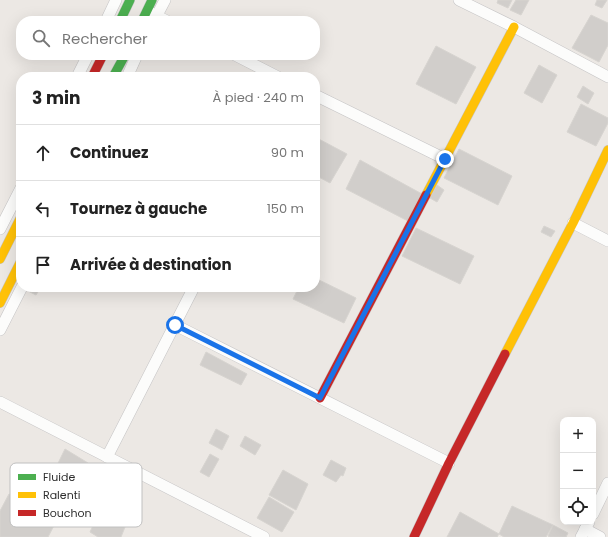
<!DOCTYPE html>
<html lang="fr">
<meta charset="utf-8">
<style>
body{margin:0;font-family:Poppins,sans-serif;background:#f6f6f6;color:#222}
.controls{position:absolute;right:12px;bottom:12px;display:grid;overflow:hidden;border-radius:8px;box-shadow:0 4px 16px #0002}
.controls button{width:36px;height:36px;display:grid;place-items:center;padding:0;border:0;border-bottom:1px solid #e0e0e0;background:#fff;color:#222;font:20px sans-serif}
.stop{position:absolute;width:12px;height:12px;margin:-9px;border:3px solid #1a73e8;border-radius:50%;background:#fff}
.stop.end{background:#1a73e8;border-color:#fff;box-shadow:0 1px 4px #0008}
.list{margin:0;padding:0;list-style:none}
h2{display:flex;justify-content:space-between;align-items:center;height:52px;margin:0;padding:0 16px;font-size:17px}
h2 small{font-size:13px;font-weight:400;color:#767676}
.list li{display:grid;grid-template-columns:26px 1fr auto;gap:12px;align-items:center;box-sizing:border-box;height:56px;padding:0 16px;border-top:1px solid #e0e0e0}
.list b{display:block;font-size:15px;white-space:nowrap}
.list em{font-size:13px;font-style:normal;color:#767676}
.icon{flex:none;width:22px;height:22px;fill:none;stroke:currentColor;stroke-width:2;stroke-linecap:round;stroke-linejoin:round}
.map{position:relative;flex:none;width:608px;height:537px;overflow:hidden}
.search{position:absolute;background:#fff;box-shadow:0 4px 16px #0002;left:16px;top:16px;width:304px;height:44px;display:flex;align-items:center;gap:10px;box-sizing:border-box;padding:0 14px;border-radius:16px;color:#767676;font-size:15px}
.panel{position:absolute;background:#fff;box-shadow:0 4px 16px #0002;left:16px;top:72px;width:304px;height:220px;border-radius:16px}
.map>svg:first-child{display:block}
.building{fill:#d1cecb;stroke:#d7d4d0}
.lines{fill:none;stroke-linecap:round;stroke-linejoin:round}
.street-casing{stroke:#c5c4c5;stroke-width:12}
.fast-casing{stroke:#c5c4c5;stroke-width:10}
.slow-casing{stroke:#c5c4c5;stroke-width:10}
.jam-casing{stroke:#c5c4c5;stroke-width:10}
.street{stroke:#fcfcfb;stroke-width:11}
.fast{stroke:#4caf50;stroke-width:9}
.slow{stroke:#ffc107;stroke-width:9}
.jam{stroke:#c62828;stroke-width:9}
.route{stroke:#1a73e8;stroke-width:5}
.key{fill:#fff;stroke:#c0c0c0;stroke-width:1}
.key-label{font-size:11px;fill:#2e2e2e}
</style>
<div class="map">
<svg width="608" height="537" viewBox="0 0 608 537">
<rect width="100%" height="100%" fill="#ece8e4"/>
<!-- building -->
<g class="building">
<path d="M 498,0 L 512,0 L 508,8 L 497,3 Z"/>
<path d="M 516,0 L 529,0 L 521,15 L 510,10 Z"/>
<path d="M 597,0 L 607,0 L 602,8 L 595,5 Z"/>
<path d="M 591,15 L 608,23 L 608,45 L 599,62 L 572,48 Z"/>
<path d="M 436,46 L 476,67 L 456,104 L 416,84 Z"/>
<path d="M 539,65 L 557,75 L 542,103 L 524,93 Z"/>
<path d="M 583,86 L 594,93 L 588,104 L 577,97 Z"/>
<path d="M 581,104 L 608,118 L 608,123 L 596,146 L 567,132 Z"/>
<path d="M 315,137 L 347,154 L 330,183 L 315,175 Z"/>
<path d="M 459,149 L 512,176 L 498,205 L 444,178 Z"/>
<path d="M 360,160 L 422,194 L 408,221 L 346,189 Z"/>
<path d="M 437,185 L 444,190 L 437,202 L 430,198 Z"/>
<path d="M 544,226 L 555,231 L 551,237 L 541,232 Z"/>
<path d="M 416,228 L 474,256 L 460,284 L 402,256 Z"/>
<path d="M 315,278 L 356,298 L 344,323 L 293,299 L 299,287 L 315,287 Z"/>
<path d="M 30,287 L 41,287 L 36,295 L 28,291 Z"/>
<path d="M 206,352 L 247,374 L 241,385 L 200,365 Z"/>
<path d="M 216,429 L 229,436 L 222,450 L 209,443 Z"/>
<path d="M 245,436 L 261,445 L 255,455 L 240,446 Z"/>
<path d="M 65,449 L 88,463 L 64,501 L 45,490 Z"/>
<path d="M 210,454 L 219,459 L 209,477 L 200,472 Z"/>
<path d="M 331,460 L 346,468 L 343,476 L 341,475 L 336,482 L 323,475 Z"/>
<path d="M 283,470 L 308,484 L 296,510 L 269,495 Z"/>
<path d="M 9,494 L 59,516 L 48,537 L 0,537 L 0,511 Z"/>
<path d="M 269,497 L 294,512 L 282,532 L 257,518 Z"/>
<path d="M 512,506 L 553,525 L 546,537 L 504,537 L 499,534 Z"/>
<path d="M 460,512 L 499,534 L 497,537 L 447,537 Z"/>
<path d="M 99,513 L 125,527 L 121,537 L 98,537 L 90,532 Z"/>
<path d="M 553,525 L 568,533 L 566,537 L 550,537 L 548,536 Z"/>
</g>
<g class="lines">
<!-- street casing -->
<g class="street-casing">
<g id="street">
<path d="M 459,0 L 514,27 L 608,77"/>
<path d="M 151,13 L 167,21"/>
<path d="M 106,21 L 116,0"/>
<path d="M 154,21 L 165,0"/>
<path d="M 235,55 L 278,77"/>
<path d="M 77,77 L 88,55"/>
<path d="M 127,77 L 137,55"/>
<path d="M 315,95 L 445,159"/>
<path d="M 573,223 L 608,241"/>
<path d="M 0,229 L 21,188"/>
<path d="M 175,325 L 449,463"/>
<path d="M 0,330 L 22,287"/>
<path d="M 0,402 L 264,537"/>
<path d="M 107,457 L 194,287"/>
<path d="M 593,514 L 608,483"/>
<path d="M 585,529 L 600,537"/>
<path d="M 581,537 L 589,522"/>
</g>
</g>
<!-- fast casing -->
<g class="fast-casing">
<g id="fast">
<path d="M 120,21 L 130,0"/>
<path d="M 142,21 L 152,0"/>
<path d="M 113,77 L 125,55"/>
</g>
</g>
<!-- slow casing -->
<g class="slow-casing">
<g id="slow">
<path d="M 426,195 L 514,27"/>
<path d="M 0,259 L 21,217"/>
<path d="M 0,303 L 21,261"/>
<path d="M 505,354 L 573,223 L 608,150"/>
</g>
</g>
<!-- jam casing -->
<g class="jam-casing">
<g id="jam">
<path d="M 92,77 L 103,55"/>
<path d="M 320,398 L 426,195"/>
<path d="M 414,537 L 449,463 L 505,354"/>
</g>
</g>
<!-- street -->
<use href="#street" class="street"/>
<!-- fast -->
<use href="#fast" class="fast"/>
<!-- slow -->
<use href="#slow" class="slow"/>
<!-- jam -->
<use href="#jam" class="jam"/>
</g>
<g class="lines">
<!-- route -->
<path class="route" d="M 175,325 L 320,398 L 445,159"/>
</g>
<!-- legend -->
<rect x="10" y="463" width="132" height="64" rx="6" class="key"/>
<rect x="18" y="474" width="18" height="6" fill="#4caf50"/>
<rect x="18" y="492" width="18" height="6" fill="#ffc107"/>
<rect x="18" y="510" width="18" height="6" fill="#c62828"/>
<g class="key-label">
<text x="43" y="481">Fluide</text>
<text x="43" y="499">Ralenti</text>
<text x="43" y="517">Bouchon</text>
</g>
</svg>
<div class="controls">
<button>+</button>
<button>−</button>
<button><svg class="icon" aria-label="locate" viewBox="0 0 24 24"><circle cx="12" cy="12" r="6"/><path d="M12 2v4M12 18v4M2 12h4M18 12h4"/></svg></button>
</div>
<div class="stop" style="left:175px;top:325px"></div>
<div class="stop end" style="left:445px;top:159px"></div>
<div class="search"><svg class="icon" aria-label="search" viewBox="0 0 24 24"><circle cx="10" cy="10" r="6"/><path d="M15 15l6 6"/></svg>Rechercher</div>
<section class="panel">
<h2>3 min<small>À pied · 240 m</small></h2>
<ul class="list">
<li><svg class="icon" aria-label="ahead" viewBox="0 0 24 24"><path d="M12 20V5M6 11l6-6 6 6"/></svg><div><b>Continuez</b></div><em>90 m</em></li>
<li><svg class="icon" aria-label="left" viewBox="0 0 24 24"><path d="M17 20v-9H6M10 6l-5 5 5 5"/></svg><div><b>Tournez à gauche</b></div><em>150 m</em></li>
<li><svg class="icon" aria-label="arrive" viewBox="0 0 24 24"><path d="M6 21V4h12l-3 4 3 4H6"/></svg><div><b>Arrivée à destination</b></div></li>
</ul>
</section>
</div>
